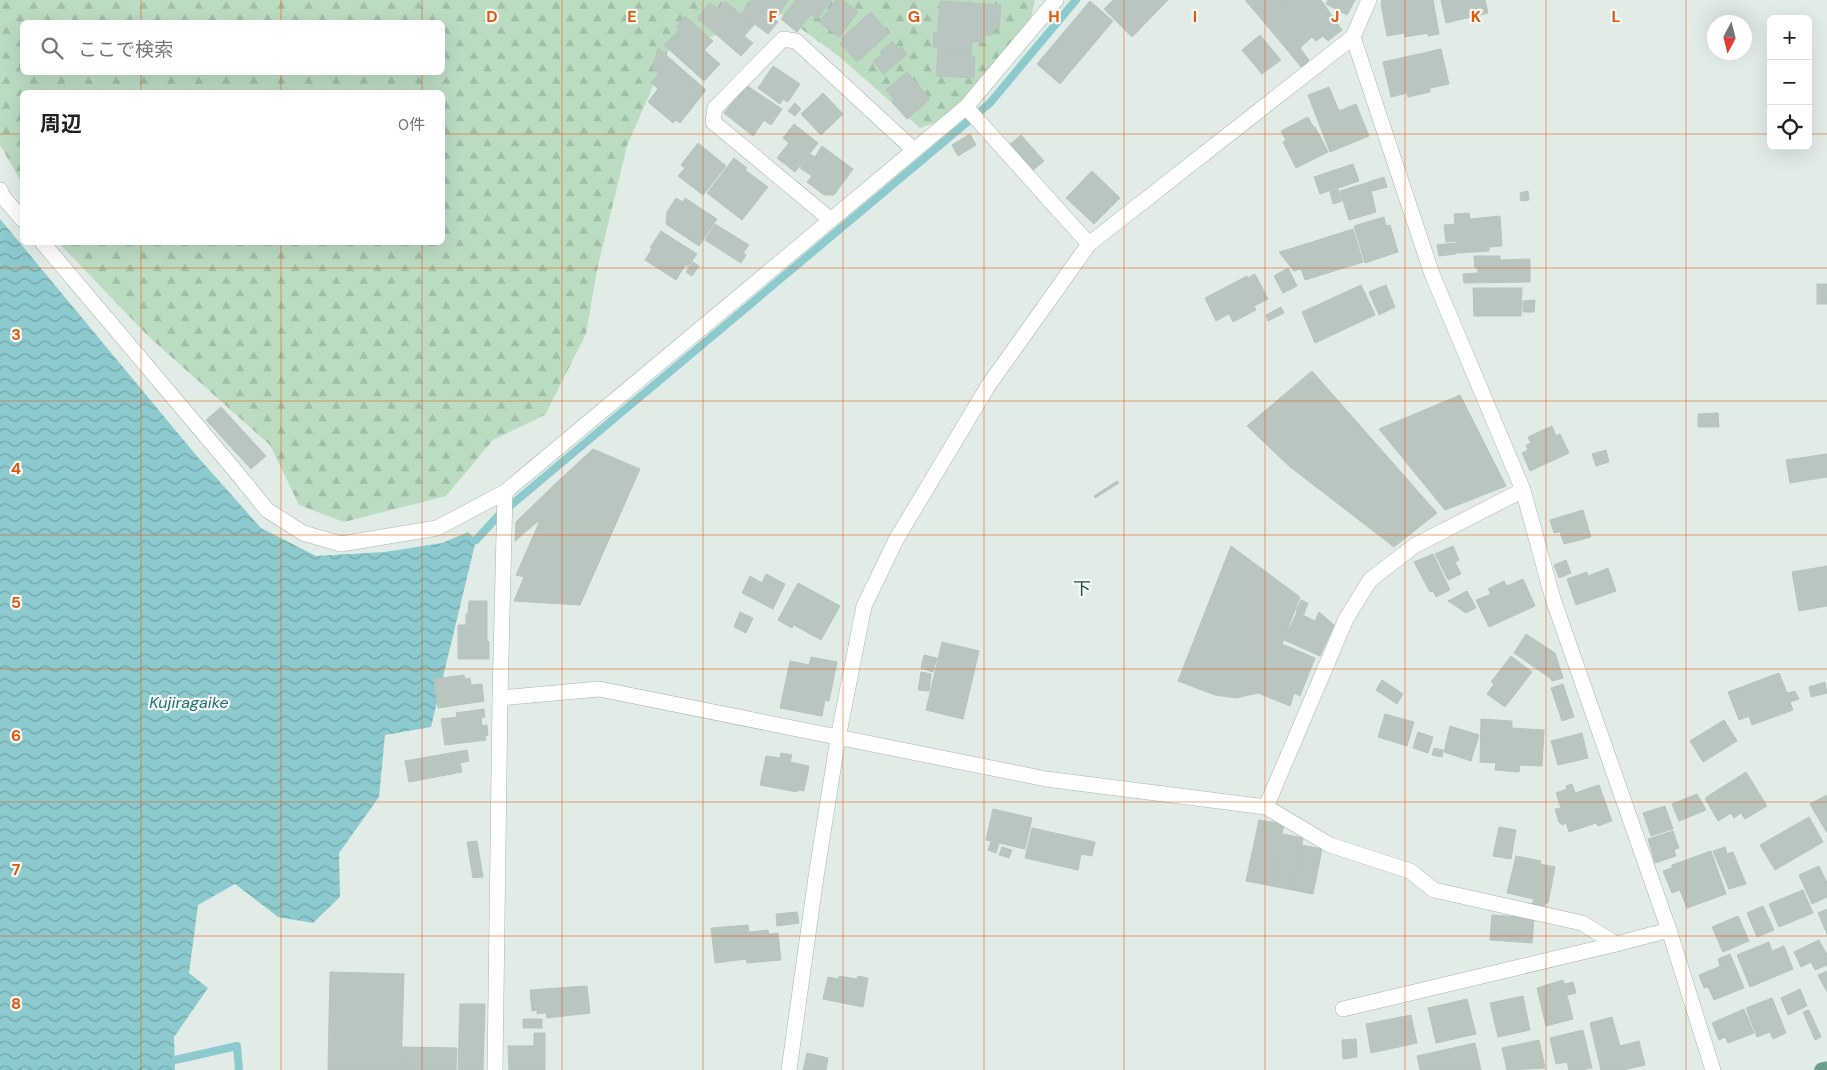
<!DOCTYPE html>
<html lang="ja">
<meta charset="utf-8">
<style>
body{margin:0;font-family:"DM Sans","Noto Sans JP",sans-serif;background:#f6f6f6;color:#202124}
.controls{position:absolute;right:15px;top:15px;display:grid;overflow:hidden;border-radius:8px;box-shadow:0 5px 20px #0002}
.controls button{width:45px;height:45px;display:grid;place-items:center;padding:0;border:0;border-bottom:1px solid #e0e0e0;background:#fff;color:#202124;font:25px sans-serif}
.compass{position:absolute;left:1707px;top:15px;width:45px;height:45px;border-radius:50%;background:#fff;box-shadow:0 5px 20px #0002;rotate:187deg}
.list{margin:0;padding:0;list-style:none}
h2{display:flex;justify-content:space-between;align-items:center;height:65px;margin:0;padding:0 20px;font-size:21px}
h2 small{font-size:16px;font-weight:400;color:#757577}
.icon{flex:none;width:28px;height:28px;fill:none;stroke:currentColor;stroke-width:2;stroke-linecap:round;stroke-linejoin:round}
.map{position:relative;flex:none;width:1827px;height:1070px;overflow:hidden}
.search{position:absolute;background:#fff;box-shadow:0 5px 20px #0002;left:20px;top:20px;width:425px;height:55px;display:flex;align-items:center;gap:12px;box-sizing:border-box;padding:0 18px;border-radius:8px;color:#757577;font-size:19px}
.panel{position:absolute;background:#fff;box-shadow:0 5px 20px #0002;left:20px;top:90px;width:425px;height:155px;border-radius:8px}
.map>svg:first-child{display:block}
.forest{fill:url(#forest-firs);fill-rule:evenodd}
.water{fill:url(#water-waves)}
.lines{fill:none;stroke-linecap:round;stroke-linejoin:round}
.stream{stroke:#8dcace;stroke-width:8}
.building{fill:#b8c6bf;stroke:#b5c5bd}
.minor-casing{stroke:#a5b4ad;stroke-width:16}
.major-casing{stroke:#c1c8c6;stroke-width:16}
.minor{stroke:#fff;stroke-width:15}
.major{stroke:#699f8c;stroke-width:15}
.grid{fill:none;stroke:#de580e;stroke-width:1;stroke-opacity:0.55}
.labels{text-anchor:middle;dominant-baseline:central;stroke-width:4.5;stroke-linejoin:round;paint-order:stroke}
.water-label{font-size:16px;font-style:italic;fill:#206f75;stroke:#f3f8f5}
.quarter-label{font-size:18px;fill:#204d3e;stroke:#f3f8f5}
.grid-label{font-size:16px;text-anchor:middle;font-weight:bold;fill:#de580e;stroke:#f3f8f5;stroke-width:4.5;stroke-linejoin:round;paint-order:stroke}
</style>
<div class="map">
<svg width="1827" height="1070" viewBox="0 0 1827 1070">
<defs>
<pattern id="forest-firs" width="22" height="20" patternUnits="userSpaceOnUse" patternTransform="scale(1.25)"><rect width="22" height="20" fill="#bcdcc2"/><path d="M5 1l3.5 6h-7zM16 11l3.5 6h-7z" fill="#a1bea7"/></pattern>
<pattern id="water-waves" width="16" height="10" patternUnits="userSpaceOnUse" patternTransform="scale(1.25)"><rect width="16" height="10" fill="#8dcace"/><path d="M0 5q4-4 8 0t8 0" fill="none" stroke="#73a5a8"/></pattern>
</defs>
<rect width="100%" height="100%" fill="#e2ece7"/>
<!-- forest -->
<path class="forest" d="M 0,0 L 1035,0 L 1024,48 L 965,112 L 920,128 L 841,58 L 781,14 L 668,51 L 627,146 L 597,270 L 586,334 L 545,415 L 493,440 L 446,496 L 344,522 L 299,505 L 270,445 L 148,336 L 59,243 L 442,242 L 442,92 L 22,92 L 22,183 L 0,145 ZM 22,22 L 442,22 L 442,72 L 22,72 Z"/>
<!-- water -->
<path class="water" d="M 0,219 L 196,455 L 261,528 L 316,556 L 385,552 L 442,543 L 468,532 L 476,540 L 431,727 L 385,735 L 379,797 L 339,853 L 340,897 L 313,923 L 278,917 L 235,884 L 198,905 L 189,973 L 208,988 L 174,1037 L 175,1070 L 0,1070 Z"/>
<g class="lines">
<!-- stream -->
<g class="stream">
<path d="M 476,540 L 498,516 L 990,103 L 1076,0"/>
<path d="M 175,1060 L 237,1046 L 239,1070"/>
</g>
</g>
<!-- building -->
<g class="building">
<path d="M 752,0 L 789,0 L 775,19 L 778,22 L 768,34 L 741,14 Z"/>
<path d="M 796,0 L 832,0 L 817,19 L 811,14 L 797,32 L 781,19 Z"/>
<path d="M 836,0 L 843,0 L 858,12 L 839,37 L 819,22 Z"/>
<path d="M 1113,0 L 1168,0 L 1132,37 L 1104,9 Z"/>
<path d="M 1245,0 L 1288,0 L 1263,21 Z"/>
<path d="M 1288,0 L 1321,0 L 1342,30 L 1328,41 L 1323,36 L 1316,41 L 1312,37 L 1300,48 L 1309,60 L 1302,68 L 1263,21 Z"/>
<path d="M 1328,0 L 1355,0 L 1347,15 L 1326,4 Z"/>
<path d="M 1382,0 L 1433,0 L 1439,34 L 1428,36 L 1428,33 L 1405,37 L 1404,33 L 1387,36 L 1381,4 Z"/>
<path d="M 1441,0 L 1485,0 L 1488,13 L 1446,23 Z"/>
<path d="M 725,1 L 754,25 L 744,36 L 753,43 L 741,56 L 697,18 L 710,3 L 718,9 Z"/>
<path d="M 940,1 L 1001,5 L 999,29 L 993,28 L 993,35 L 985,35 L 984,42 L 972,42 L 971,57 L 938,53 L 938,48 L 933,47 L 934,32 L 938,32 Z"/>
<path d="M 1090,1 L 1113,21 L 1060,84 L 1037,64 Z"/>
<path d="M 871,12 L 889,33 L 857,62 L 840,43 L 843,41 L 841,39 Z"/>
<path d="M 685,16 L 713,41 L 704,50 L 720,64 L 704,81 L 664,45 L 679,30 L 676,27 Z"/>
<path d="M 1260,35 L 1281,60 L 1262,74 L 1242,50 Z"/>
<path d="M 892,41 L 899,49 L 901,47 L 907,54 L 884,74 L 873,62 L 882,54 L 880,52 Z"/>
<path d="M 658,48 L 706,90 L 695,104 L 653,66 Z"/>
<path d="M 1441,49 L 1449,84 L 1430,88 L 1430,92 L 1408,97 L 1407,93 L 1391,97 L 1383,62 Z"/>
<path d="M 938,53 L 975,57 L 974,78 L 936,76 Z"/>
<path d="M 653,66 L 695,104 L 680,123 L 676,120 L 673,123 L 648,102 L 658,89 L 651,82 L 659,74 L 653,69 Z"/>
<path d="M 773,66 L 800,84 L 788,102 L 783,99 L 780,104 L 758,88 Z"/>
<path d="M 907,72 L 930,99 L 907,119 L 892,102 L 894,100 L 886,90 Z"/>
<path d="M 746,85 L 782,109 L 771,125 L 764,120 L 753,136 L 724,113 Z"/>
<path d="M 1329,87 L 1339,111 L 1356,104 L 1369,136 L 1330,152 L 1308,95 Z"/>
<path d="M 823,93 L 843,114 L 821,135 L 801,114 Z"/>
<path d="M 795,103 L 801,109 L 795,116 L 788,111 Z"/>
<path d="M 1308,117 L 1314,128 L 1315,127 L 1328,152 L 1296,168 L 1283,142 L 1286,140 L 1281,131 Z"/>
<path d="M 794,124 L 818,143 L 795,172 L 777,158 L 789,143 L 783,138 Z"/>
<path d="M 970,134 L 976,145 L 958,156 L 952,145 Z"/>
<path d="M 1021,135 L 1044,161 L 1032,171 L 1009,145 Z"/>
<path d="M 698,143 L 726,166 L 703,195 L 678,176 L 685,168 L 681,165 Z"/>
<path d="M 822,146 L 853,169 L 834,195 L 824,195 L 807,182 L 812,176 L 800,168 L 810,154 L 815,157 Z"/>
<path d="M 734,158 L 747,168 L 745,170 L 768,187 L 742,220 L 707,193 Z"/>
<path d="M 1353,164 L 1359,181 L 1320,194 L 1314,177 Z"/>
<path d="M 1092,171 L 1120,198 L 1094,224 L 1066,198 Z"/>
<path d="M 1384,177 L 1387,187 L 1372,191 L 1369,182 Z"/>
<path d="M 1369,182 L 1376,212 L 1349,220 L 1340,191 Z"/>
<path d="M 1338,189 L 1342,201 L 1333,204 L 1330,192 Z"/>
<path d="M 1528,191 L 1529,200 L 1521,201 L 1520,193 Z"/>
<path d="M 676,198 L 683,202 L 685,198 L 717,219 L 699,246 L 666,224 L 667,212 Z"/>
<path d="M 1469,213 L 1470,219 L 1500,216 L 1502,246 L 1489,247 L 1489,251 L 1457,253 L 1456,241 L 1446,242 L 1444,225 L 1455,224 L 1454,214 Z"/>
<path d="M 1384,217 L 1386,226 L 1390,225 L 1398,252 L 1365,263 L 1354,226 Z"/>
<path d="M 715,224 L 749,245 L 743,253 L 746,255 L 741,263 L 705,240 Z"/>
<path d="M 1353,229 L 1363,262 L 1305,280 L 1293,248 Z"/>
<path d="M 661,231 L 697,254 L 688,267 L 686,264 L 676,280 L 645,260 L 652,249 L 650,248 Z"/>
<path d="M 1455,243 L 1456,254 L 1439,256 L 1437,245 Z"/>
<path d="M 1293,248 L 1300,269 L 1294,271 L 1279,252 Z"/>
<path d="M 1474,256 L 1500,256 L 1500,260 L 1530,259 L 1530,282 L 1464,283 L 1463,274 L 1478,273 L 1478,268 L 1475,268 Z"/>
<path d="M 693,262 L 699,266 L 692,276 L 686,272 Z"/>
<path d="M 1288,268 L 1297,286 L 1283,293 L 1274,276 Z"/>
<path d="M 1255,274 L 1268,299 L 1254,306 L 1256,310 L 1233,322 L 1229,314 L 1216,321 L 1205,298 L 1247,276 L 1248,278 Z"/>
<rect x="1817" y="284" width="10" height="20"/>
<path d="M 1361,285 L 1375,315 L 1315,343 L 1302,312 Z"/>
<path d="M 1386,285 L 1395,307 L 1379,315 L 1369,292 Z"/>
<path d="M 1473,288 L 1522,288 L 1521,316 L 1474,316 Z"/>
<path d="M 1535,300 L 1534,312 L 1523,312 L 1523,301 Z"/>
<path d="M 1281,307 L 1284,313 L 1268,321 L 1266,315 Z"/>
<path d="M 1312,371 L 1437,513 L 1394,547 L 1289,466 L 1247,426 Z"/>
<path d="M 1460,395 L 1506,486 L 1445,510 L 1379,429 Z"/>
<path d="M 221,407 L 266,456 L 251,469 L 206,420 Z"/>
<path d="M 1718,413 L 1719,427 L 1698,427 L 1698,414 Z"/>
<path d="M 1552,426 L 1556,436 L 1560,434 L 1569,453 L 1530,471 L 1522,453 L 1528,450 L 1526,445 L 1531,443 L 1528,437 Z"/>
<path d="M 593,449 L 640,469 L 580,605 L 514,601 L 524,577 L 516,575 L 539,523 L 537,522 L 515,541 L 516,522 L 555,484 Z"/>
<path d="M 1606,450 L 1609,462 L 1596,466 L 1592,454 Z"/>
<path d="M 1827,454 L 1827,477 L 1790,483 L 1786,460 Z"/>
<path d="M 1117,481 L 1119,483 L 1095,498 L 1094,496 Z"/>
<path d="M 1583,510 L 1591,537 L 1564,544 L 1560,532 L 1554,533 L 1550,520 Z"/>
<path d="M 1231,546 L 1300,597 L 1282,644 L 1315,658 L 1300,696 L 1294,693 L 1290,706 L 1258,693 L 1236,698 L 1215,695 L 1178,681 Z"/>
<path d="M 1453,546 L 1459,560 L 1455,562 L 1461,574 L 1448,580 L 1435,554 Z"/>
<path d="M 1433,554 L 1450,590 L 1436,597 L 1433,591 L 1430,592 L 1414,562 Z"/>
<path d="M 1566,560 L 1571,573 L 1559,578 L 1554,565 Z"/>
<path d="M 1827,566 L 1827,606 L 1799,611 L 1792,572 Z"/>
<path d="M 1608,568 L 1616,591 L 1576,605 L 1567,579 L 1587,572 L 1588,576 Z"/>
<path d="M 766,574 L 785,584 L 773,609 L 742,593 L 750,576 L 762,583 Z"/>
<path d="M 1523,579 L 1535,606 L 1489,627 L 1476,600 L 1491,594 L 1488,589 L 1504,581 L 1507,586 Z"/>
<path d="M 798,583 L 840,606 L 821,640 L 794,625 L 792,628 L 778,620 Z"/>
<path d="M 1467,591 L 1476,608 L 1466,613 L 1448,601 Z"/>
<path d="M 1301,600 L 1308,603 L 1304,614 L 1296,611 Z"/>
<path d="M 469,601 L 487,601 L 487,642 L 489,641 L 489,659 L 458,659 L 458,625 L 466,625 L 466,614 L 468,614 Z"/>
<path d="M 740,612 L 753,618 L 746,633 L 734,627 Z"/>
<path d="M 1297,612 L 1315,621 L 1319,612 L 1334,625 L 1320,656 L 1284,640 Z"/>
<path d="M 1526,634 L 1555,653 L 1563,678 L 1552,681 L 1550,678 L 1514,653 Z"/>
<path d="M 942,642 L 979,651 L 963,719 L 926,710 Z"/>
<path d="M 924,655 L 937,658 L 933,672 L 921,668 Z"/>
<path d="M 1511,656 L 1532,672 L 1505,707 L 1487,694 L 1494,684 L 1491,682 Z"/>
<path d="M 811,657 L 837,662 L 829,701 L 825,700 L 822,716 L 780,708 L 790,661 L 809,665 Z"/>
<path d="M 921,672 L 931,674 L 929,691 L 918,690 Z"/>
<path d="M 1779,673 L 1787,693 L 1795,691 L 1799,699 L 1790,702 L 1793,710 L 1752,725 L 1749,716 L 1739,720 L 1728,692 Z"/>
<path d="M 464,675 L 465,679 L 470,678 L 471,685 L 482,684 L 484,701 L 438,708 L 434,679 Z"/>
<path d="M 1382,680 L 1403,694 L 1397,704 L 1376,690 Z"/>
<path d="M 1825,682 L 1827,693 L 1811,697 L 1809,687 Z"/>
<path d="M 1563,684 L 1574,717 L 1562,721 L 1551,688 Z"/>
<path d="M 484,709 L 485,717 L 481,718 L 482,726 L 487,725 L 488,735 L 485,736 L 486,740 L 445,745 L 441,719 L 457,717 L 456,713 Z"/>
<path d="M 1385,714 L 1414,722 L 1407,746 L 1378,737 Z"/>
<path d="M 1481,719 L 1512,721 L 1512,728 L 1544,730 L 1542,766 L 1520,765 L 1519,772 L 1495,770 L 1496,763 L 1480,762 Z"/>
<path d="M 1724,720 L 1737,741 L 1703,762 L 1690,741 Z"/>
<path d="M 1450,726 L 1479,735 L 1471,761 L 1444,752 Z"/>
<path d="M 1418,732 L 1433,737 L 1428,753 L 1413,748 Z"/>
<path d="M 1582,733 L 1588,758 L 1558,765 L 1551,741 Z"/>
<path d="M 1434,748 L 1443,750 L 1442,757 L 1432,755 Z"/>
<path d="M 467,750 L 469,761 L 460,763 L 462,772 L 409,782 L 405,761 Z"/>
<path d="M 781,753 L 792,755 L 790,762 L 809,766 L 804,791 L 797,790 L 797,792 L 760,785 L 766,756 L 780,758 Z"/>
<path d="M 1746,772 L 1767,806 L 1745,819 L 1741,813 L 1734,818 L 1731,813 L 1718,821 L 1705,798 Z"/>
<path d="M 1572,784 L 1575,793 L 1599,785 L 1612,821 L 1598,826 L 1596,823 L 1569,832 L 1566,823 L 1562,825 L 1559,822 L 1555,809 L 1561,808 L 1556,793 L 1567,789 L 1566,786 Z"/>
<path d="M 1697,794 L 1706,810 L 1679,821 L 1672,804 Z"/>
<path d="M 1827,795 L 1827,833 L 1810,804 Z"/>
<path d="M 1665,806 L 1673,829 L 1651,836 L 1643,813 Z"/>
<path d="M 993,809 L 1032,818 L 1025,849 L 986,840 Z"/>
<path d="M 1809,817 L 1823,842 L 1775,870 L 1760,845 Z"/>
<path d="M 1259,820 L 1284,824 L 1272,886 L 1246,881 Z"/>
<path d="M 1499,827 L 1516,830 L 1511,859 L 1493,856 Z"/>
<path d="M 1032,828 L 1095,842 L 1092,856 L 1081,854 L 1078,870 L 1025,858 Z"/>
<path d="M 1673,831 L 1679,848 L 1674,850 L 1676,856 L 1655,863 L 1648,839 Z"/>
<path d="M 1283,834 L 1303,838 L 1293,890 L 1272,886 Z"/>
<path d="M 477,841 L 483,877 L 473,878 L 467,842 Z"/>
<path d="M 991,842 L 999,844 L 996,853 L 988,850 Z"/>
<path d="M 1302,845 L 1322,849 L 1313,894 L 1293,890 Z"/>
<path d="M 1002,847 L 1012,850 L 1009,858 L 999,855 Z"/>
<path d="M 1725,847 L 1727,854 L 1733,852 L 1746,884 L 1729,889 L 1713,851 Z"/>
<path d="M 1711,851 L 1726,894 L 1687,908 L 1680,890 L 1672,893 L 1663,871 L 1672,868 L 1672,865 Z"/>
<path d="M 1516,856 L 1541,861 L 1540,864 L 1555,867 L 1548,903 L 1545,903 L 1544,907 L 1532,904 L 1534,899 L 1507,893 Z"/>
<path d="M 1819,866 L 1827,883 L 1827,897 L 1812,904 L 1799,875 Z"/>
<path d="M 1803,890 L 1813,913 L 1779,927 L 1769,904 Z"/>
<path d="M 1763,906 L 1774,930 L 1757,937 L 1747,913 Z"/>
<path d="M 1827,909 L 1827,934 L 1818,913 Z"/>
<path d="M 797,912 L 799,923 L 777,926 L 776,914 Z"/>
<path d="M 1492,915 L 1534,918 L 1532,943 L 1490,940 Z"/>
<path d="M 1738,916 L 1749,941 L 1723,952 L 1712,927 Z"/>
<path d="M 748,925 L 749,932 L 768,930 L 769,934 L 778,933 L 781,960 L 747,963 L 746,959 L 715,963 L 711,928 Z"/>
<path d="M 1819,940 L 1827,955 L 1827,965 L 1815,970 L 1811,962 L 1801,967 L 1794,952 Z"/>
<path d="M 1769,942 L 1772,951 L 1784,946 L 1793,969 L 1750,987 L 1737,955 Z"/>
<path d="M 1730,954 L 1733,961 L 1720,966 L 1718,959 Z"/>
<path d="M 1733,961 L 1744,988 L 1714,1000 L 1708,987 L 1704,988 L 1699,975 Z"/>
<path d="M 1827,971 L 1827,992 L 1818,975 Z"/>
<path d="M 330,972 L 404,974 L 401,1070 L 328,1070 Z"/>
<path d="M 839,976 L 857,979 L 858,976 L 868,978 L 863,1007 L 823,999 L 828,977 L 839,979 Z"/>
<path d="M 1563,980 L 1573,1019 L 1546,1026 L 1537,988 Z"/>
<path d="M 1573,982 L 1576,993 L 1568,995 L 1565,984 Z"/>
<path d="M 587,986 L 590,1013 L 547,1018 L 546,1013 L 537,1014 L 537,1010 L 532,1011 L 530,990 Z"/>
<path d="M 1800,989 L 1807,1006 L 1788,1015 L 1781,998 Z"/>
<path d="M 1523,996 L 1530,1030 L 1498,1037 L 1490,1003 Z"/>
<path d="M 1772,998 L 1786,1033 L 1773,1039 L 1770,1032 L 1757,1037 L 1746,1008 Z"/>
<path d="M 1467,999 L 1476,1034 L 1436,1043 L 1428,1008 Z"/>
<path d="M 460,1004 L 485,1004 L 483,1070 L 458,1070 Z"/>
<path d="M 1744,1009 L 1754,1033 L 1728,1043 L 1725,1037 L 1719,1040 L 1712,1023 Z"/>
<path d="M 1809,1010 L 1821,1037 L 1815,1040 L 1803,1012 Z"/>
<path d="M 1411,1015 L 1417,1043 L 1371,1053 L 1366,1024 Z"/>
<path d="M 1612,1017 L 1620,1046 L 1639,1041 L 1645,1065 L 1623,1070 L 1601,1070 L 1590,1023 Z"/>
<rect x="523" y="1019" width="19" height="9"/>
<path d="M 1583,1030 L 1592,1068 L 1581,1070 L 1569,1070 L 1567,1062 L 1556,1064 L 1550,1038 Z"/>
<path d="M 534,1033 L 545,1033 L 545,1070 L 509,1070 L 508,1046 L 534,1046 Z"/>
<path d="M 1356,1039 L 1357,1057 L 1343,1059 L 1342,1040 Z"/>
<path d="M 1539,1040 L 1545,1068 L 1507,1070 L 1502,1048 Z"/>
<path d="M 1475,1043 L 1481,1070 L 1420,1070 L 1417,1056 Z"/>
<path d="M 402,1047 L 457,1048 L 456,1070 L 401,1070 Z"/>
<path d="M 807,1053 L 828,1058 L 826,1070 L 803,1070 Z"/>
</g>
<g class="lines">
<!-- minor casing -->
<g class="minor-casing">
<g id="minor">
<path d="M 1353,37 L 1432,274 L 1523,490 L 1553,599 L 1669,930 L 1713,1070"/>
<path d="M 966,107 L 1089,244"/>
<path d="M 0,190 L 3,197 L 22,219"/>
<path d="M 831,220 L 713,122 L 715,108 L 783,39 L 796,41 L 914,150"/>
<path d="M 42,242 L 232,467 L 267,510 L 303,533 L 341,544 L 437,528 L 505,492 L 966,107 L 1056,0"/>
<path d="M 500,698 L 599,689 L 1046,779 L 1266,807 L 1330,845 L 1410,871 L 1434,890 L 1582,923 L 1616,944"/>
<path d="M 1266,807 L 1346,619 L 1370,580 L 1414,546 L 1523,490"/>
<path d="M 1343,1009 L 1616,944 L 1669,930"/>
<path d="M 495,1070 L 500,698 L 505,492"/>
<path d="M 789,1070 L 816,877 L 838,738 L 864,606 L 897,538 L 988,386 L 1089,244 L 1353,37 L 1369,0"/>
</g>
</g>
<!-- major casing -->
<g class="major-casing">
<path id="major" d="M 1822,1070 L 1827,1069"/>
</g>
<!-- minor -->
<use href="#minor" class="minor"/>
<!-- major -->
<use href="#major" class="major"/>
</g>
<!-- grid -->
<path class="grid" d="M 141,0 L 141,22M 281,0 L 281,22M 422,0 L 422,22M 562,0 L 562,1070M 703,0 L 703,1070M 843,0 L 843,1070M 984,0 L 984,1070M 1124,0 L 1124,1070M 1265,0 L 1265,1070M 1405,0 L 1405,1070M 1546,0 L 1546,1070M 1686,0 L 1686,1070M 141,72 L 141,92M 281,72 L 281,92M 422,72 L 422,92M 0,134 L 22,134M 442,134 L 1771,134M 1808,134 L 1827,134M 141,242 L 141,1070M 281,242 L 281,1070M 422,242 L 422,1070M 0,268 L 1827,268M 0,401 L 1827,401M 0,535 L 1827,535M 0,669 L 1827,669M 0,802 L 1827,802M 0,936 L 1827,936"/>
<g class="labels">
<!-- water labels -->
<g class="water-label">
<text x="189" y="702">Kujiragaike</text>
</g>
<!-- quarter labels -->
<g class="quarter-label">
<text x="1082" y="589">下</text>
</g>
</g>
<g class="grid-label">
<text x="492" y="22">D</text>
<text x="632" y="22">E</text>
<text x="773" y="22">F</text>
<text x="914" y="22">G</text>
<text x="1054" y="22">H</text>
<text x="1195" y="22">I</text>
<text x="1335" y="22">J</text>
<text x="1476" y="22">K</text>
<text x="1616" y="22">L</text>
<text x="16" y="340">3</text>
<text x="16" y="474">4</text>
<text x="16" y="608">5</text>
<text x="16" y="741">6</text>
<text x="16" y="875">7</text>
<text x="16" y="1009">8</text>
</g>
</svg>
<div class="controls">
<button>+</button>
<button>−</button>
<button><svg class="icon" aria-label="locate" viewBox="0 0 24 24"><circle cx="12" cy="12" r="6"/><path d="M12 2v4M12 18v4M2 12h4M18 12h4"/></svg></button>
</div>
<svg class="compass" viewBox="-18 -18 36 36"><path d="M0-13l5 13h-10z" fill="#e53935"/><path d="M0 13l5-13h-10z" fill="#757577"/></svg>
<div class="search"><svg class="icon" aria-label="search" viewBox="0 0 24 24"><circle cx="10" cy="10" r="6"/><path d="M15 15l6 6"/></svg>ここで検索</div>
<section class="panel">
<h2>周辺<small>0件</small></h2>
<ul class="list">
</ul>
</section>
</div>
